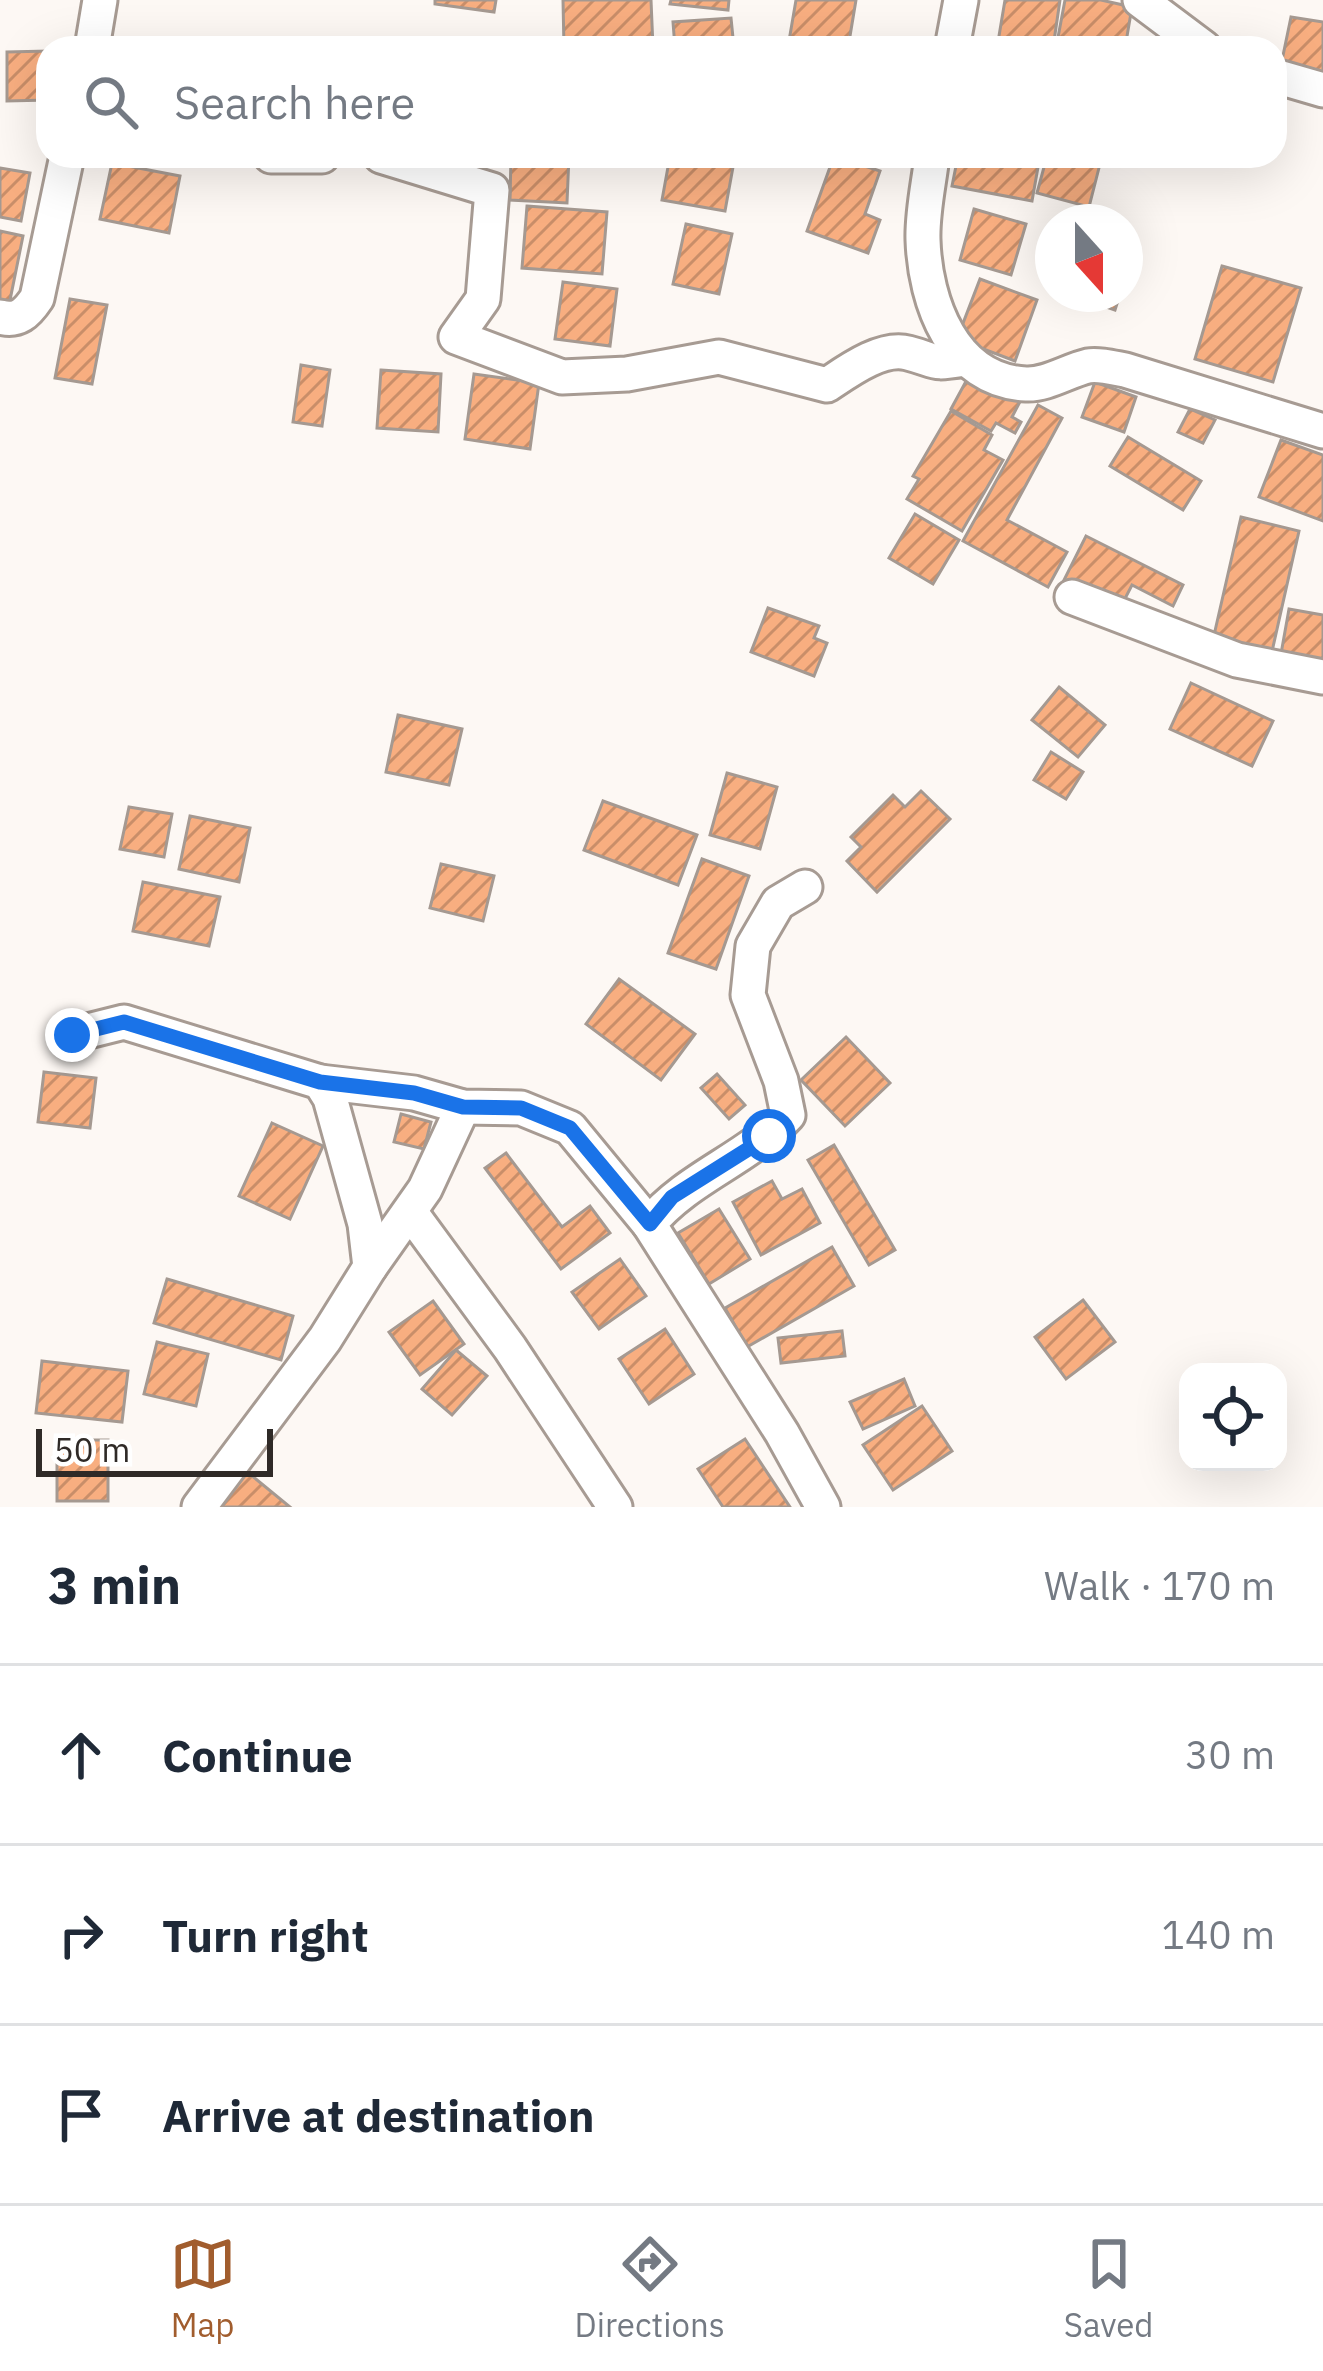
<!DOCTYPE html>
<meta charset="utf-8">
<style>
body{margin:0;font-family:"IBM Plex Sans",sans-serif;background:#f6f6f7;color:#1f2937}
.controls{position:absolute;right:36px;bottom:36px;display:grid;overflow:hidden;border-radius:24px;box-shadow:0 12px 48px #0002}
.controls button{width:108px;height:108px;display:grid;place-items:center;padding:0;border:0;border-bottom:3px solid #e0e1e3;background:#fff;color:#1f2937;font:60px sans-serif}
.compass{position:absolute;left:1035px;top:204px;width:108px;height:108px;border-radius:50%;background:#fff;box-shadow:0 12px 48px #0002;rotate:159deg}
.scale{position:absolute;left:36px;bottom:30px;width:237px;box-sizing:border-box;padding-left:12px;border:6px solid #2f2a27;border-top:0;font-size:33px;line-height:42px;white-space:nowrap;color:#2f2a27;-webkit-text-stroke:9px #fff;paint-order:stroke}
.stop{position:absolute;width:36px;height:36px;margin:-27px;border:9px solid #1a73e8;border-radius:50%;background:#fff}
.stop.end{background:#1a73e8;border-color:#fff;box-shadow:0 3px 12px #0008}
.list{margin:0;padding:0;list-style:none}
h2{display:flex;justify-content:space-between;align-items:center;height:156px;margin:0;padding:0 48px;font-size:51px}
h2 small{font-size:39px;font-weight:400;color:#747a83}
.list li{display:grid;grid-template-columns:78px 1fr auto;gap:36px;align-items:center;box-sizing:border-box;height:180px;padding:0 48px;border-top:3px solid #e0e1e3}
.list b{display:block;font-size:45px;white-space:nowrap}
.list em{font-size:39px;font-style:normal;color:#747a83}
.icon{flex:none;width:66px;height:66px;fill:none;stroke:currentColor;stroke-width:2;stroke-linecap:round;stroke-linejoin:round}
.map{position:relative;flex:none;width:1323px;height:1507px;overflow:hidden}
.search{position:absolute;background:#fff;box-shadow:0 12px 48px #0002;left:36px;right:36px;top:36px;height:132px;display:flex;align-items:center;gap:30px;box-sizing:border-box;padding:0 42px;border-radius:36px;color:#747a83;font-size:45px}
.sheet{height:696px;background:#fff}
nav{display:flex;justify-content:space-around;align-items:center;box-sizing:border-box;height:168px;border-top:3px solid #e0e1e3;background:#fff;font-size:33px;color:#747a83}
nav a{display:grid;justify-items:center;gap:6px}
nav .on{color:#a15d2e}
.map>svg:first-child{display:block}
.building{fill:url(#building-hatch);stroke:#a59991;stroke-width:3}
.lines{fill:none;stroke-linecap:round;stroke-linejoin:round}
.minor-casing{stroke:#a79b93;stroke-width:39}
.minor{stroke:#fff;stroke-width:33}
.route{stroke:#1a73e8;stroke-width:15}
</style>
<div class="map">
<svg width="1323" height="1507" viewBox="0 0 1323 1507">
<defs>
<pattern id="building-hatch" width="6" height="6" patternUnits="userSpaceOnUse" patternTransform="scale(3)"><rect width="6" height="6" fill="#f8ae80"/><path d="M-1 1l2-2M0 6l6-6M5 7l2-2" fill="none" stroke="#c98e69"/></pattern>
</defs>
<rect width="100%" height="100%" fill="#fdf8f4"/>
<!-- building -->
<g class="building">
<path d="M 435,0 L 496,0 L 494,12 L 435,4 Z"/>
<path d="M 563,0 L 651,0 L 653,48 L 564,48 Z"/>
<path d="M 671,0 L 729,0 L 728,10 L 670,4 Z"/>
<path d="M 796,0 L 856,0 L 848,48 L 789,41 Z"/>
<path d="M 1005,0 L 1060,0 L 1053,48 L 998,42 Z"/>
<path d="M 1065,0 L 1101,0 L 1132,7 L 1125,48 L 1056,48 Z"/>
<path d="M 1291,17 L 1323,22 L 1323,78 L 1280,70 Z"/>
<path d="M 731,18 L 734,48 L 675,48 L 673,22 Z"/>
<path d="M 48,51 L 48,100 L 7,101 L 7,52 Z"/>
<path d="M 511,156 L 569,156 L 567,203 L 510,200 Z"/>
<path d="M 670,156 L 735,156 L 725,211 L 662,200 Z"/>
<path d="M 834,156 L 880,171 L 865,214 L 880,220 L 868,253 L 807,231 Z"/>
<path d="M 958,156 L 1040,156 L 1032,201 L 952,186 Z"/>
<path d="M 1047,156 L 1102,156 L 1089,207 L 1037,193 Z"/>
<path d="M 112,163 L 180,176 L 169,233 L 100,219 Z"/>
<path d="M 0,168 L 30,173 L 21,221 L 0,217 Z"/>
<path d="M 527,206 L 607,212 L 602,274 L 522,268 Z"/>
<path d="M 974,209 L 1026,224 L 1011,275 L 960,260 Z"/>
<path d="M 686,224 L 732,234 L 719,294 L 673,284 Z"/>
<path d="M 0,231 L 23,236 L 9,305 L 0,304 Z"/>
<path d="M 1222,266 L 1301,288 L 1273,382 L 1195,359 Z"/>
<path d="M 980,279 L 1037,300 L 1015,361 L 957,339 Z"/>
<path d="M 563,282 L 617,289 L 610,346 L 555,339 Z"/>
<path d="M 1069,294 L 1120,294 L 1115,310 Z"/>
<path d="M 70,299 L 107,305 L 92,384 L 55,378 Z"/>
<path d="M 301,365 L 330,370 L 322,426 L 293,422 Z"/>
<path d="M 381,370 L 441,374 L 438,432 L 377,428 Z"/>
<path d="M 474,374 L 539,383 L 530,449 L 465,439 Z"/>
<path d="M 970,374 L 1022,398 L 1012,417 L 1021,422 L 1015,433 L 996,423 L 991,431 L 951,409 Z"/>
<path d="M 1095,382 L 1136,397 L 1124,432 L 1082,417 Z"/>
<path d="M 1038,405 L 1062,418 L 1007,520 L 1067,552 L 1048,587 L 963,541 Z"/>
<path d="M 1190,409 L 1215,420 L 1203,443 L 1178,432 Z"/>
<path d="M 951,411 L 992,435 L 984,450 L 1003,460 L 962,531 L 907,499 L 919,479 L 913,476 Z"/>
<path d="M 1128,437 L 1201,481 L 1183,510 L 1110,466 Z"/>
<path d="M 1281,440 L 1323,455 L 1323,521 L 1259,497 Z"/>
<path d="M 915,514 L 959,540 L 933,584 L 889,558 Z"/>
<path d="M 1241,517 L 1299,531 L 1271,656 L 1212,644 Z"/>
<path d="M 1086,536 L 1183,585 L 1173,606 L 1132,585 L 1117,614 L 1061,586 Z"/>
<path d="M 768,608 L 819,626 L 814,638 L 827,643 L 814,676 L 751,652 Z"/>
<path d="M 1289,609 L 1323,615 L 1323,672 L 1279,665 Z"/>
<path d="M 1191,683 L 1273,721 L 1252,766 L 1170,729 Z"/>
<path d="M 1059,687 L 1105,725 L 1078,757 L 1032,720 Z"/>
<path d="M 398,715 L 462,729 L 449,785 L 386,772 Z"/>
<path d="M 1051,752 L 1083,772 L 1066,799 L 1034,780 Z"/>
<path d="M 727,773 L 777,787 L 760,849 L 710,835 Z"/>
<path d="M 921,791 L 950,819 L 877,892 L 847,861 L 861,847 L 851,837 L 893,795 L 905,807 Z"/>
<path d="M 603,801 L 697,835 L 678,885 L 584,850 Z"/>
<path d="M 129,807 L 172,814 L 164,857 L 120,849 Z"/>
<path d="M 190,816 L 250,828 L 239,882 L 179,869 Z"/>
<path d="M 702,859 L 749,876 L 716,969 L 668,953 Z"/>
<path d="M 441,864 L 494,876 L 483,921 L 430,908 Z"/>
<path d="M 143,882 L 220,897 L 209,946 L 133,931 Z"/>
<path d="M 619,979 L 695,1034 L 661,1080 L 586,1024 Z"/>
<path d="M 846,1037 L 890,1083 L 845,1126 L 801,1080 Z"/>
<path d="M 44,1072 L 96,1078 L 90,1128 L 38,1122 Z"/>
<path d="M 717,1074 L 745,1105 L 729,1119 L 701,1088 Z"/>
<path d="M 401,1114 L 431,1122 L 424,1149 L 394,1142 Z"/>
<path d="M 272,1123 L 323,1146 L 290,1219 L 239,1196 Z"/>
<path d="M 834,1145 L 895,1250 L 869,1265 L 808,1160 Z"/>
<path d="M 506,1153 L 562,1227 L 590,1206 L 610,1233 L 561,1269 L 485,1168 Z"/>
<path d="M 772,1181 L 782,1199 L 802,1189 L 820,1223 L 761,1255 L 733,1202 Z"/>
<path d="M 719,1209 L 750,1259 L 709,1284 L 678,1233 Z"/>
<path d="M 832,1247 L 854,1286 L 747,1347 L 725,1308 Z"/>
<path d="M 620,1259 L 646,1296 L 599,1329 L 572,1292 Z"/>
<path d="M 167,1279 L 293,1316 L 281,1360 L 154,1323 Z"/>
<path d="M 1083,1300 L 1115,1342 L 1066,1379 L 1035,1337 Z"/>
<path d="M 433,1301 L 464,1344 L 420,1375 L 389,1332 Z"/>
<path d="M 665,1329 L 694,1374 L 649,1404 L 619,1359 Z"/>
<path d="M 842,1331 L 845,1356 L 781,1363 L 778,1338 Z"/>
<path d="M 157,1342 L 208,1354 L 196,1406 L 144,1394 Z"/>
<path d="M 456,1350 L 487,1376 L 452,1415 L 422,1389 Z"/>
<path d="M 42,1361 L 128,1371 L 122,1422 L 36,1413 Z"/>
<path d="M 904,1379 L 915,1406 L 863,1429 L 850,1402 Z"/>
<path d="M 922,1406 L 952,1451 L 893,1490 L 863,1445 Z"/>
<path d="M 745,1439 L 790,1507 L 723,1507 L 698,1469 Z"/>
<rect x="57" y="1440" width="51" height="61"/>
<path d="M 246,1471 L 290,1507 L 217,1507 Z"/>
</g>
<g class="lines">
<!-- minor casing -->
<g class="minor-casing">
<g id="minor">
<path d="M 1140,0 L 1204,48"/>
<path d="M 92,48 L 100,0"/>
<path d="M 952,48 L 961,0"/>
<path d="M 1275,76 L 1323,90"/>
<path d="M 271,156 L 322,156"/>
<path d="M 381,156 L 492,190 L 483,299 L 456,337 L 562,377 L 627,374 L 719,357 L 827,385 C 848,371 882,346 908,353 C 939,361 929,365 965,359"/>
<path d="M 932,156 C 929,183 922,212 923,240 C 925,302 953,381 1026,384 C 1047,385 1067,371 1088,366 C 1099,364 1114,368 1125,370 L 1323,431"/>
<path d="M 0,317 C 18,322 27,313 37,298 L 67,156"/>
<path d="M 1072,597 L 1237,660 L 1323,677"/>
<path d="M 805,887 L 778,903 L 753,946 L 748,995 L 781,1081 L 788,1115 C 747,1160 689,1176 649,1224 L 782,1433 L 823,1507"/>
<path d="M 72,1035 L 124,1022 L 320,1082 L 330,1098 L 365,1224 L 370,1267 L 325,1339 L 199,1507"/>
<path d="M 320,1082 L 414,1093 L 463,1107 L 521,1108 L 570,1128 L 649,1224"/>
<path d="M 411,1213 L 510,1348 L 615,1507"/>
<path d="M 370,1267 L 425,1189 L 463,1107"/>
</g>
</g>
<!-- minor -->
<use href="#minor" class="minor"/>
</g>
<g class="lines">
<!-- route -->
<path class="route" d="M 72,1035 L 124,1022 L 320,1082 L 414,1093 L 463,1107 L 521,1108 L 570,1128 L 650,1224 L 672,1197 L 769,1136"/>
</g>
</svg>
<div class="controls">
<button><svg class="icon" aria-label="locate" viewBox="0 0 24 24"><circle cx="12" cy="12" r="6"/><path d="M12 2v4M12 18v4M2 12h4M18 12h4"/></svg></button>
</div>
<svg class="compass" viewBox="-18 -18 36 36"><path d="M0-13l5 13h-10z" fill="#e53935"/><path d="M0 13l5-13h-10z" fill="#747a83"/></svg>
<div class="scale">50 m</div>
<div class="stop" style="left:769px;top:1136px"></div>
<div class="stop end" style="left:72px;top:1035px"></div>
<div class="search"><svg class="icon" aria-label="search" viewBox="0 0 24 24"><circle cx="10" cy="10" r="6"/><path d="M15 15l6 6"/></svg>Search here</div>
</div>
<section class="sheet">
<h2>3 min<small>Walk · 170 m</small></h2>
<ul class="list">
<li><svg class="icon" aria-label="ahead" viewBox="0 0 24 24"><path d="M12 20V5M6 11l6-6 6 6"/></svg><div><b>Continue</b></div><em>30 m</em></li>
<li><svg class="icon" aria-label="right" viewBox="0 0 24 24"><path d="M7 20v-9h11M14 6l5 5-5 5"/></svg><div><b>Turn right</b></div><em>140 m</em></li>
<li><svg class="icon" aria-label="arrive" viewBox="0 0 24 24"><path d="M6 21V4h12l-3 4 3 4H6"/></svg><div><b>Arrive at destination</b></div></li>
</ul>
</section>
<nav>
<a class="on"><svg class="icon" aria-label="map" viewBox="0 0 24 24"><path d="M3 6l6-2 6 2 6-2v14l-6 2-6-2-6 2zM9 4v14M15 6v14"/></svg>Map</a>
<a><svg class="icon" aria-label="directions" viewBox="0 0 24 24"><path d="M12 3l9 9-9 9-9-9zM9 14v-3h6M13 9l2 2-2 2"/></svg>Directions</a>
<a><svg class="icon" aria-label="saved" viewBox="0 0 24 24"><path d="M7 4h10v16l-5-4-5 4z"/></svg>Saved</a>
</nav>
